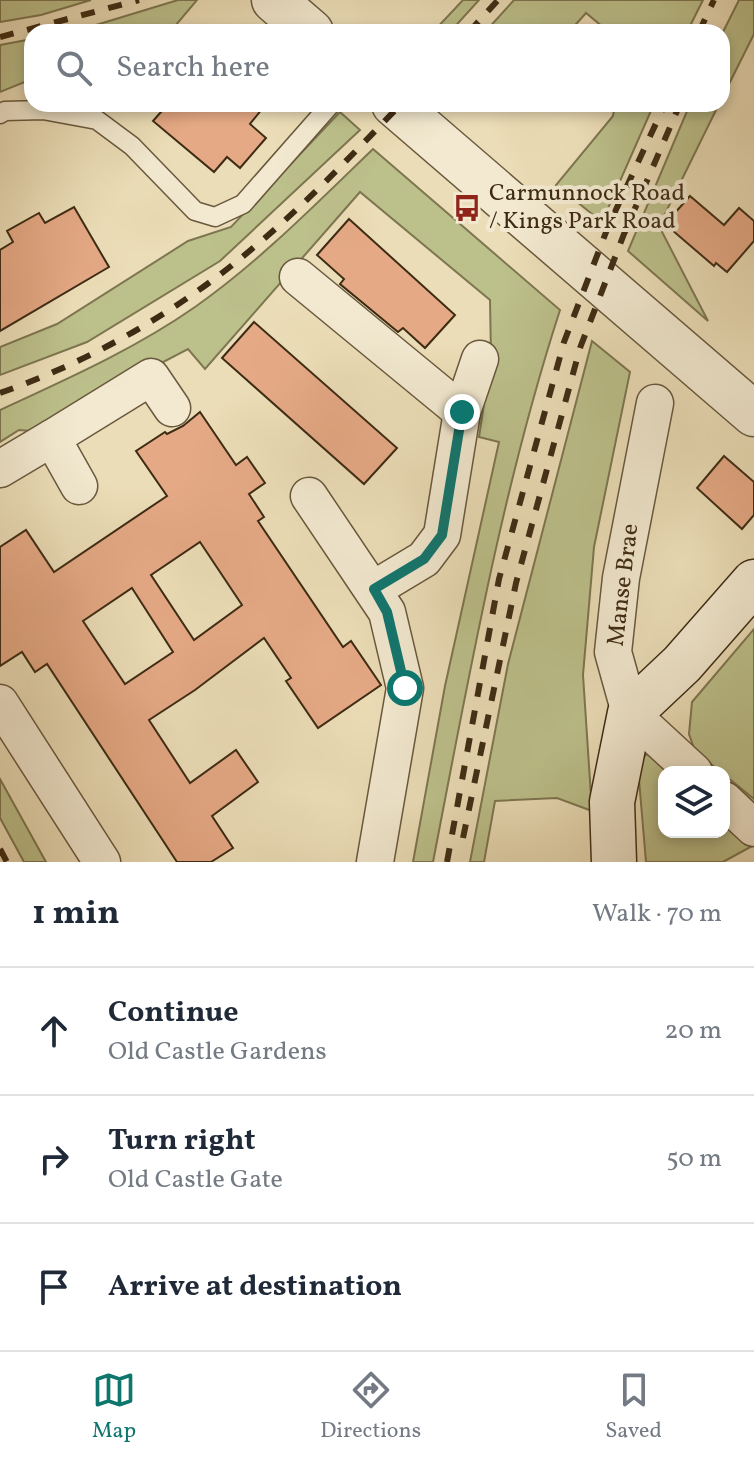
<!DOCTYPE html>
<meta charset="utf-8">
<style>
body{margin:0;font-family:Vollkorn,serif;background:#f2f2f3;color:#1f2937}
.controls{position:absolute;right:24px;bottom:24px;display:grid;overflow:hidden;border-radius:16px;box-shadow:0 4px 12px #0003}
.controls button{width:72px;height:72px;display:grid;place-items:center;padding:0;border:0;border-bottom:2px solid #e0e1e3;background:#fff;color:#1f2937;font:40px sans-serif}
.stop{position:absolute;width:24px;height:24px;margin:-18px;border:6px solid #0f766e;border-radius:50%;background:#fff}
.stop.end{background:#0f766e;border-color:#fff;box-shadow:0 2px 8px #0008}
.list{margin:0;padding:0;list-style:none}
h2{display:flex;justify-content:space-between;align-items:center;height:104px;margin:0;padding:0 32px;font-size:34px}
h2 small{font-size:26px;font-weight:400;color:#747a83}
.list li{display:grid;grid-template-columns:52px 1fr auto;gap:24px;align-items:center;box-sizing:border-box;height:128px;padding:0 32px;border-top:2px solid #e0e1e3}
.list b{display:block;font-size:30px;white-space:nowrap}
.list p{margin:0;font-size:26px;white-space:nowrap;color:#747a83}
.list em{font-size:26px;font-style:normal;color:#747a83}
.icon{flex:none;width:44px;height:44px;fill:none;stroke:currentColor;stroke-width:2;stroke-linecap:round;stroke-linejoin:round}
.map{position:relative;flex:none;width:754px;height:862px;overflow:hidden}
.search{position:absolute;background:#fff;box-shadow:0 4px 12px #0003;left:24px;right:24px;top:24px;height:88px;display:flex;align-items:center;gap:20px;box-sizing:border-box;padding:0 28px;border-radius:24px;color:#747a83;font-size:30px}
.sheet{height:488px;background:#fff}
nav{display:flex;justify-content:space-around;align-items:center;box-sizing:border-box;height:112px;border-top:2px solid #e0e1e3;background:#fff;font-size:22px;color:#747a83}
nav a{display:grid;justify-items:center;gap:4px}
nav .on{color:#0f766e}
.map>svg:first-child{display:block}
.green{fill:#bcc08b;stroke:#7d7650;stroke-width:2}
.building{fill:#e5a985;stroke:#3e2b14;stroke-width:2;fill-rule:evenodd}
.lines{fill:none;stroke-linecap:round;stroke-linejoin:round}
.service-casing{stroke:#69583d;stroke-width:21}
.minor-casing{stroke:#69583d;stroke-width:39}
.tertiary-casing{stroke:#69583d;stroke-width:47}
.secondary-casing{stroke:#3e2b14;stroke-width:47}
.service{stroke:#f2e9d0;stroke-width:18}
.minor{stroke:#f2e9d0;stroke-width:36}
.tertiary{stroke:#f2e9d0;stroke-width:44}
.secondary{stroke:#f2e9d0;stroke-width:44}
.rail{stroke:#3e2b14;stroke-width:6;stroke-dasharray:14 14;stroke-linecap:butt}
.route{stroke:#0f766e;stroke-width:10}
.labels{text-anchor:middle;dominant-baseline:central;stroke-width:8;stroke-linejoin:round;paint-order:stroke}
.poi-label{font-size:24px;fill:#3e2b14;stroke:#f2e9d0;text-anchor:start}
.street-label{font-size:24px;fill:#3e2b14;stroke:#f2e9d0}
</style>
<div class="map">
<svg width="754" height="862" viewBox="0 0 754 862">
<rect width="100%" height="100%" fill="#ebddb7"/>
<filter id="stains"><feTurbulence type="fractalNoise" baseFrequency=".0025" numOctaves="4"/><feColorMatrix values="0 0 0 0 .2 0 0 0 0 .09 0 0 0 0 .02 0 0 0 .5 -.17"/></filter>
<radialGradient id="worn" r=".72"><stop offset=".6" stop-color="#630" stop-opacity="0"/><stop offset="1" stop-color="#630" stop-opacity=".3"/></radialGradient>
<!-- green -->
<g class="green">
<path d="M 0,0 L 91,0 L 41,15 L 0,22 Z"/>
<path d="M 178,0 L 197,0 L 170,32 L 63,32 L 96,25 Z"/>
<path d="M 463,0 L 479,0 L 450,32 L 433,32 Z"/>
<path d="M 514,0 L 703,0 L 687,32 L 609,32 L 586,13 L 569,32 L 485,32 Z"/>
<path d="M 739,0 L 754,0 L 754,34 L 722,98 L 722,34 Z"/>
<path d="M 32,39 L 32,79 L 0,92 L 0,45 Z"/>
<path d="M 615,104 L 654,104 L 602,222 L 556,185 L 613,116 Z"/>
<path d="M 690,104 L 719,104 L 659,226 L 708,321 L 628,251 Z"/>
<path d="M 340,112 L 360,130 L 220,261 L 87,342 L 0,375 L 0,347 L 57,324 L 188,241 L 231,227 Z"/>
<path d="M 373,149 L 560,310 C 502,489 469,676 433,862 L 413,862 L 445,686 L 499,442 L 479,437 L 491,357 L 490,300 L 360,192 L 205,369 L 188,349 L 31,431 L 19,430 L 0,442 L 0,410 C 67,379 135,349 195,307 C 260,261 316,204 373,149 Z"/>
<path d="M 592,341 L 630,372 L 594,547 L 583,675 L 592,811 L 557,798 L 495,801 L 484,862 L 470,862 L 508,664 Z"/>
<path d="M 754,629 L 754,799 L 695,751 L 689,734 L 692,702 Z"/>
<path d="M 646,754 L 668,763 L 678,772 L 664,772 L 664,832 L 724,832 L 724,814 L 754,845 L 723,862 L 646,862 L 638,768 Z"/>
<path d="M 0,779 L 46,862 L 24,862 L 0,818 Z"/>
</g>
<!-- building -->
<g class="building">
<path d="M 168,104 L 266,104 L 250,124 L 266,138 L 240,168 L 227,157 L 214,172 L 153,121 Z"/>
<path d="M 690,196 L 724,225 L 739,208 L 754,221 L 754,241 L 727,272 L 716,263 L 714,266 L 665,224 Z"/>
<path d="M 74,207 L 109,267 L 0,331 L 0,250 L 13,242 L 7,231 L 39,213 L 45,223 Z"/>
<path d="M 349,219 L 455,315 L 425,348 L 403,328 L 398,332 L 340,284 L 344,279 L 317,255 Z"/>
<path d="M 254,322 L 397,448 L 364,484 L 222,358 Z"/>
<path d="M 200,412 L 236,465 L 247,457 L 265,483 L 249,494 L 264,517 L 258,521 L 343,647 L 351,641 L 381,685 L 318,728 L 286,681 L 291,678 L 264,638 L 195,690 L 149,720 L 190,783 L 236,750 L 258,782 L 212,816 L 233,848 L 211,862 L 177,862 L 47,664 L 35,672 L 22,652 L 0,666 L 0,547 L 26,530 L 54,572 L 167,496 L 136,451 L 165,432 L 167,434 L 183,426 ZM 200,542 L 242,605 L 194,640 L 151,575 ZM 132,588 L 173,652 L 125,684 L 83,621 Z"/>
<path d="M 724,456 L 754,482 L 754,515 L 742,529 L 697,488 Z"/>
</g>
<g class="lines">
<!-- service casing -->
<g class="service-casing">
<path id="service" d="M 0,114 L 5,111 L 43,110 L 97,120 L 132,146 L 195,211 L 215,217 L 243,204 L 331,104"/>
</g>
<!-- minor casing -->
<g class="minor-casing">
<g id="minor">
<path d="M 298,277 L 462,412"/>
<path d="M 655,403 L 621,578 L 613,652 L 630,713 L 694,772"/>
<path d="M 52,438 L 151,377 L 172,408"/>
<path d="M 0,469 L 52,438 L 79,486"/>
<path d="M 309,496 L 387,612 L 405,688 L 375,862"/>
<path d="M 374,589 L 424,559 L 442,535 L 462,412 L 480,359"/>
<path d="M 0,703 L 102,862"/>
<path d="M 724,800 L 754,828"/>
</g>
</g>
<!-- tertiary casing -->
<g class="tertiary-casing">
<g id="tertiary">
<path d="M 274,0 L 311,32"/>
<path d="M 394,104 L 754,414"/>
</g>
</g>
<!-- secondary casing -->
<g class="secondary-casing">
<path id="secondary" d="M 614,862 L 612,802 L 630,713 L 682,664 L 754,582"/>
</g>
<!-- service -->
<use href="#service" class="service"/>
<!-- minor -->
<use href="#minor" class="minor"/>
<!-- tertiary -->
<use href="#tertiary" class="tertiary"/>
<!-- secondary -->
<use href="#secondary" class="secondary"/>
<!-- rail -->
<g class="rail">
<path d="M 469,32 L 498,0"/>
<path d="M 699,32 L 714,0"/>
<path d="M 0,37 L 139,0"/>
<path d="M 0,393 C 91,361 179,311 253,248 C 306,204 353,154 401,104"/>
<path d="M 463,838 L 516,583 L 580,348 L 624,234 L 680,104"/>
<path d="M 0,849 L 7,862"/>
<path d="M 447,862 L 499,579 L 564,342 L 608,227 L 665,104"/>
</g>
</g>
<g class="lines">
<!-- route -->
<path class="route" d="M 405,688 L 387,612 L 374,589 L 424,559 L 442,535 L 462,412"/>
</g>
<!-- icons -->
<defs>
<g id="bus-bare" transform="scale(2.16)"><path d="M-5-6H5V4H4V6H2V4H-2V6H-4V4H-5ZM-3.5-4V0h7V-4ZM-3.5 1.2v1.5H-2V1.2ZM2 1.2v1.5H3.5V1.2Z" fill="#8f2418" stroke="#f2e9d0" stroke-width="2.5" paint-order="stroke"/></g>
</defs>
<g fill-rule="evenodd">
<use href="#bus-bare" x="467" y="208"/>
</g>
<g class="labels">
<!-- poi labels -->
<g class="poi-label">
<text x="489" y="194">Carmunnock Road<tspan x="489" dy="28">/ Kings Park Road</tspan></text>
</g>
<!-- street labels -->
<g class="street-label">
<text transform="translate(624 585) rotate(-83)">Manse Brae</text>
</g>
</g>
<rect width="100%" height="100%" filter="url(#stains)"/>
<rect width="100%" height="100%" fill="url(#worn)"/>
</svg>
<div class="controls">
<button><svg class="icon" aria-label="layers" viewBox="0 0 24 24"><path d="M12 4l9 5-9 5-9-5zM3 14l9 5 9-5"/></svg></button>
</div>
<div class="stop" style="left:405px;top:688px"></div>
<div class="stop end" style="left:462px;top:412px"></div>
<div class="search"><svg class="icon" aria-label="search" viewBox="0 0 24 24"><circle cx="10" cy="10" r="6"/><path d="M15 15l6 6"/></svg>Search here</div>
</div>
<section class="sheet">
<h2>1 min<small>Walk · 70 m</small></h2>
<ul class="list">
<li><svg class="icon" aria-label="ahead" viewBox="0 0 24 24"><path d="M12 20V5M6 11l6-6 6 6"/></svg><div><b>Continue</b><p>Old Castle Gardens</p></div><em>20 m</em></li>
<li><svg class="icon" aria-label="right" viewBox="0 0 24 24"><path d="M7 20v-9h11M14 6l5 5-5 5"/></svg><div><b>Turn right</b><p>Old Castle Gate</p></div><em>50 m</em></li>
<li><svg class="icon" aria-label="arrive" viewBox="0 0 24 24"><path d="M6 21V4h12l-3 4 3 4H6"/></svg><div><b>Arrive at destination</b></div></li>
</ul>
</section>
<nav>
<a class="on"><svg class="icon" aria-label="map" viewBox="0 0 24 24"><path d="M3 6l6-2 6 2 6-2v14l-6 2-6-2-6 2zM9 4v14M15 6v14"/></svg>Map</a>
<a><svg class="icon" aria-label="directions" viewBox="0 0 24 24"><path d="M12 3l9 9-9 9-9-9zM9 14v-3h6M13 9l2 2-2 2"/></svg>Directions</a>
<a><svg class="icon" aria-label="saved" viewBox="0 0 24 24"><path d="M7 4h10v16l-5-4-5 4z"/></svg>Saved</a>
</nav>
